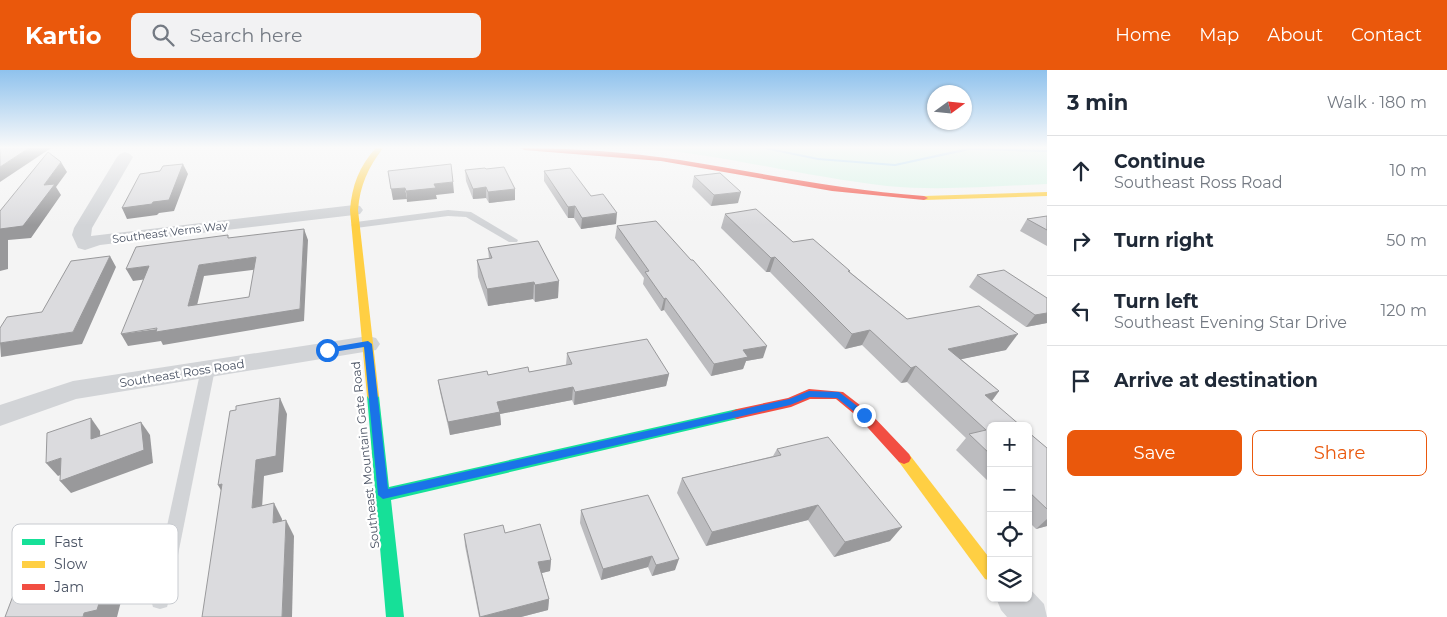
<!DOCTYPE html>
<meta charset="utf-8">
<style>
body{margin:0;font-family:Montserrat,sans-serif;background:#f2f2f3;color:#1f2937}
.controls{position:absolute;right:15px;bottom:15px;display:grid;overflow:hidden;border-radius:8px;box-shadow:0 1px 4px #0004}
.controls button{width:45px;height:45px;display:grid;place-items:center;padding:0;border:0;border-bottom:1px solid #e0e1e3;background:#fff;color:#1f2937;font:25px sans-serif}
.compass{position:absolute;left:927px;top:15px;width:45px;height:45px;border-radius:50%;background:#fff;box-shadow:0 1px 4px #0004;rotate:75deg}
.stop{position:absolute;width:15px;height:15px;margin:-11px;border:4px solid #1a73e8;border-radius:50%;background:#fff}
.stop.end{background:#1a73e8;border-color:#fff;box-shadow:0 1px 5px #0008}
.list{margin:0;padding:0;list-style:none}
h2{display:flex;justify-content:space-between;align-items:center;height:65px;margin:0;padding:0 20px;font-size:21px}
h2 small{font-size:16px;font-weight:400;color:#747a83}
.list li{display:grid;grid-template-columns:32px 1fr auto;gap:15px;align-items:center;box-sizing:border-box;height:70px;padding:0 20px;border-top:1px solid #e0e1e3}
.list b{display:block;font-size:19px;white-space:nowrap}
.list p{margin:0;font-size:16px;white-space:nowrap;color:#747a83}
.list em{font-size:16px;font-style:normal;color:#747a83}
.actions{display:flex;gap:10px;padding:15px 20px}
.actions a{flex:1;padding:11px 0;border:1px solid #ea580c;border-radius:8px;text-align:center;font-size:18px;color:#ea580c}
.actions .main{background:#ea580c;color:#fff}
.icon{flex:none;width:28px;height:28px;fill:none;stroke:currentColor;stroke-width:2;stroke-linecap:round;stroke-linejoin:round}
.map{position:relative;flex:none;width:1047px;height:547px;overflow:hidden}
header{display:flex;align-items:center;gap:30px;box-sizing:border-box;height:70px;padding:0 25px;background:#ea580c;color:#fff}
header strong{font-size:24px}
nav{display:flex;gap:28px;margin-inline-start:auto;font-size:18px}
.search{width:350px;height:45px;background:#f2f2f3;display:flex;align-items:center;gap:12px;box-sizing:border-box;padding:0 18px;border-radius:8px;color:#747a83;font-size:19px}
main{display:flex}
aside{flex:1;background:#fff}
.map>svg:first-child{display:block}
.green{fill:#d7f4e7}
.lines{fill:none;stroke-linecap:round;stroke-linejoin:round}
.stream{fill:#a9d7f5;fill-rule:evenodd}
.lane{fill:#d2d4d7;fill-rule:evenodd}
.street{fill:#d2d4d7;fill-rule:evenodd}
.fast{fill:#16e098;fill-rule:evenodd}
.slow{fill:#ffcf43;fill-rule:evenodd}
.jam{fill:#f24e42;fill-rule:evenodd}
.wall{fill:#bcbcbf}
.shaded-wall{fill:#99999b}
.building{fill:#dbdbde;stroke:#99999b;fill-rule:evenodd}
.route{fill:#1a73e8}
.labels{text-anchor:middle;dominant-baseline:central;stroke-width:4.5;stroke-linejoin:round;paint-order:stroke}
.far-street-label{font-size:11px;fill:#485162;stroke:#fff}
.street-label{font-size:12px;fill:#485162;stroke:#fff}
.key{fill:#fff;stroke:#c8cbd0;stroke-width:1}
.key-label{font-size:14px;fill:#485162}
</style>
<header>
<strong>Kartio</strong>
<div class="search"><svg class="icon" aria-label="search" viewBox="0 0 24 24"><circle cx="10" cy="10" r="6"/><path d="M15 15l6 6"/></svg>Search here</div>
<nav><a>Home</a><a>Map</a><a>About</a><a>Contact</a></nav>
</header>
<main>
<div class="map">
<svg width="1047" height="547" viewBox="0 0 1047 547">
<rect width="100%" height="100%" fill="#f4f4f4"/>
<!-- green -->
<path class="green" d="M 639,78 L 1047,78 L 1047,114 C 994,116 940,121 887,116 C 804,107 723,84 639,78 Z"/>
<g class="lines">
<!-- stream -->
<path class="stream" d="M 760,78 L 770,78 L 818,88 L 895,94 L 967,78 L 1047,80 L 1047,82 L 970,80 L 895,96 L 818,90 Z"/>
<!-- lane -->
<g class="lane">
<path d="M 448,140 L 471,142 L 518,170 L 517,172 L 509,172 L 466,147 L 448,146 L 356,158 L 351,155 L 356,152 Z"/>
<path d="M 208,294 L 213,296 L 215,299 L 169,530 L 167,537 L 160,539 L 153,537 L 151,530 L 201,299 L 203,296 Z"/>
</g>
<!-- street -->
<g class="street">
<path d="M 125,82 L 130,84 L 133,87 L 92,158 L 91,166 L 354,135 L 360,136 L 363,140 L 360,144 L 354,145 L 100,175 L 85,180 L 78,178 L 72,165 L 74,158 L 117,87 L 120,84 Z"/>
<path d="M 368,266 L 376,268 L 380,274 L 376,280 L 76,329 L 0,356 L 0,335 L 73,311 Z"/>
<path d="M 1028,517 L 1044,534 L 1047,547 L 1007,547 L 1001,540 L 996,528 L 1028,528 Z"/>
</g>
<!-- fast -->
<path class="fast" d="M 373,321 L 377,323 L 379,326 L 389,417 L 737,339 L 742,341 L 743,344 L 742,347 L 737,349 L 391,430 L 404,547 L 386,547 L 367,326 L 369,323 Z"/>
<!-- slow -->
<g class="slow">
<path d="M 376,78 L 383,78 C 368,98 360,115 358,140 L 379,326 L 377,329 L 369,329 L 367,326 L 350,140 C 352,116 359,96 376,78 Z"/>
<path d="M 1047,122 L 1047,126 L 924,130 L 920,128 L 924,126 Z"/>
<path d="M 904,382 L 909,384 L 991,490 L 991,511 L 985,509 L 899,392 L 897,388 L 899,384 Z"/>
</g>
<!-- jam -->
<g class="jam">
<path d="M 521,78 C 573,78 627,82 680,90 C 761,103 841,120 924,126 L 928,128 L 924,130 L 832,121 L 661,91 L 524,80 Z"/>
<path d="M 809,319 L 843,322 L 869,342 L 909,384 L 911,388 L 909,392 L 904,394 L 899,392 L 859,348 L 836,329 L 810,329 L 791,337 L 737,349 L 732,347 L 731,344 L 732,341 L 737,339 L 788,328 Z"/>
</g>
</g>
<!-- wall -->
<g class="wall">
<path d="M 486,99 L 515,130 L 489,133 L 486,128 L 473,129 L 466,111 L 465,100 Z"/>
<path d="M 544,101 L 591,126 L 616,154 L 581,159 L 574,148 L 568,148 L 544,111 Z"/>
<path d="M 694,106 L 738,133 L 711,136 L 692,117 Z"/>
<path d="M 725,144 L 793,172 L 850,201 L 850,202 L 907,249 L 1006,280 L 961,289 L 999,321 L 992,331 L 991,356 L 991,414 L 956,380 L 966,368 L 907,312 L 901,313 L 862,275 L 845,279 L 770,202 L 766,202 L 721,158 Z"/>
<path d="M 1047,146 L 1047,176 L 1020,161 L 1027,149 Z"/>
<path d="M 617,156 L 763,288 L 746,291 L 743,299 L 711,306 L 664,240 L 661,241 L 643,214 L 644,208 L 615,168 Z"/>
<path d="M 488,178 L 558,228 L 535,232 L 533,229 L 488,236 L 478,207 L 477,190 L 489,189 Z"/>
<path d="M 977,205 L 1047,228 L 1047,253 L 1026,257 L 969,217 Z"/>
<path d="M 567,283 L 669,304 L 666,316 L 574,335 L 572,330 L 500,344 L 501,355 L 450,365 L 440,322 L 438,310 L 488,305 L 529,302 L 566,295 Z"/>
<path d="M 1028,362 L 1047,378 L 1047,456 L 1036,459 L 1028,451 Z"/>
<path d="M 777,379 L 890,471 L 834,487 L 808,450 L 706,476 L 677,423 L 682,408 L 773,386 Z"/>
<path d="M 581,440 L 675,500 L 652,506 L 648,497 L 601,510 L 580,453 Z"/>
<path d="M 505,463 L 551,490 L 550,501 L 542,503 L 549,529 L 548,540 L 521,547 L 479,547 L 465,476 L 464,464 Z"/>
</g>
<!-- shaded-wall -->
<g class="shaded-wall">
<path d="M 29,78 L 51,78 L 0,112 L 0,97 Z"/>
<path d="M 61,92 L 67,102 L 56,117 L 61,125 L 31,168 L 8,170 L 8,199 L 0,201 L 0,159 L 44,115 Z"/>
<path d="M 183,94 L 188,104 L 174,141 L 159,143 L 157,145 L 127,149 L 122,138 L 153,132 Z"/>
<path d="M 453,112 L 454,123 L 436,125 L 437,129 L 407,132 L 406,121 L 434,114 Z"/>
<path d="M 486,117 L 486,128 L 473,129 L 473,119 Z"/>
<path d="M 405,118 L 407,129 L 393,130 L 391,119 Z"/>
<path d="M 515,119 L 515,130 L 489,133 L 488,122 Z"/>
<path d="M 741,122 L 738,133 L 711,136 L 714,125 Z"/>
<path d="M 575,136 L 574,148 L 568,148 L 568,137 Z"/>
<path d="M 617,143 L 616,154 L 581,159 L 582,148 Z"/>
<path d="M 304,159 L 308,170 L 304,251 L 163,275 L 161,271 L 128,276 L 121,264 L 300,239 Z"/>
<path d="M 110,186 L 116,197 L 82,274 L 1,287 L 0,273 L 73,262 Z"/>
<path d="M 256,187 L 260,199 L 204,206 L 194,248 L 188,236 L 199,195 Z"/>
<path d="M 775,187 L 770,202 L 766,202 L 771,188 Z"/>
<path d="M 149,196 L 155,208 L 133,211 L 126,199 Z"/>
<path d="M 559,211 L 558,228 L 535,232 L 535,215 Z"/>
<path d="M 534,212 L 533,229 L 488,236 L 487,219 Z"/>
<path d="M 666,228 L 664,240 L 661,241 L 664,229 Z"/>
<path d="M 1047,243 L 1047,253 L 1026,257 L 1035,245 Z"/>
<path d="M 870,260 L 862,275 L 845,279 L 852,264 Z"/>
<path d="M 1018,264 L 1006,280 L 938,294 L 948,279 Z"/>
<path d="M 767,276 L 763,288 L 746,291 L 743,299 L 711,306 L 714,294 L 743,280 Z"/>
<path d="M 916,296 L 907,312 L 901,313 L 911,298 Z"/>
<path d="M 669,304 L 666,316 L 574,335 L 575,322 Z"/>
<path d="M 573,317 L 572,330 L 500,344 L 501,355 L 450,365 L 448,352 L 497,332 Z"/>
<path d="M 999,321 L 987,337 L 985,325 Z"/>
<path d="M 280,328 L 287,344 L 283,402 L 264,406 L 261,454 L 252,438 L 256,390 Z"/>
<path d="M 91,348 L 100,361 L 101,382 L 91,369 Z"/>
<path d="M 141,352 L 150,365 L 153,393 L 71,423 L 60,411 Z"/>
<path d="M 61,388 L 72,400 L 58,406 L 46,393 Z"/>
<path d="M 222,414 L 227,431 L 218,415 Z"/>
<path d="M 274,433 L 282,449 L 281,469 L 273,453 Z"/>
<path d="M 818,435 L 808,450 L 706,476 L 712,462 Z"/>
<path d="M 1047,449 L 1047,456 L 1036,459 Z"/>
<path d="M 286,450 L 294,466 L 292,547 L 282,547 Z"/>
<path d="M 902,457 L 890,471 L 834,487 L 845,472 Z"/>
<path d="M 106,473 L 121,489 L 117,507 L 125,516 L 117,547 L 83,547 Z"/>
<path d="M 652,486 L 648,497 L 601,510 L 603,499 Z"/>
<path d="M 679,489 L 675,500 L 652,506 L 656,495 Z"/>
<path d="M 551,490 L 550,501 L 538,504 L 538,492 Z"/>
<path d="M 549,529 L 548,540 L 521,547 L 480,547 Z"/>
</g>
<!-- building -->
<g class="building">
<path d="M 0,78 L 29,78 L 0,97 Z"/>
<path d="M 48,82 L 61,92 L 44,115 L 55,114 L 23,156 L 0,159 L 0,141 Z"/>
<path d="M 183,94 L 169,130 L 153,132 L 152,134 L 122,138 L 140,104 L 160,101 L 163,96 Z"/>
<path d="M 451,94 L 453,112 L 434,114 L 436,118 L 406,121 L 405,118 L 391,119 L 388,101 Z"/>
<path d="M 504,97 L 515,119 L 488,122 L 486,117 L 473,119 L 465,100 L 485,98 L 486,99 Z"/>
<path d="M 570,98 L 591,126 L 603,124 L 617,143 L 582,148 L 575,136 L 568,137 L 544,101 Z"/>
<path d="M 720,103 L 741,122 L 714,125 L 694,106 Z"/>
<path d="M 756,139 L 793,172 L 813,169 L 850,201 L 848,201 L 907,249 L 979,236 L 1018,264 L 948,279 L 999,321 L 985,325 L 1021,356 L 991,356 L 991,385 L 969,364 L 986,360 L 916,296 L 911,298 L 870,260 L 852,264 L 775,187 L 771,188 L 725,144 Z"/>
<path d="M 1047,146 L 1047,160 L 1027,149 Z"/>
<path d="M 656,151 L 691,190 L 693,190 L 767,276 L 743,280 L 748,287 L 714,294 L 666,228 L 664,229 L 645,202 L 649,201 L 617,156 Z"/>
<path d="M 304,159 L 300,239 L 156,262 L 157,258 L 121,264 L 149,196 L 126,199 L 136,177 L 228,165 L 228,168 ZM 256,187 L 249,227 L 188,236 L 199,195 Z"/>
<path d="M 538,171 L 559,211 L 535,215 L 534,212 L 487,219 L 477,190 L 492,188 L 488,178 Z"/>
<path d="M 110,186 L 73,262 L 0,273 L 0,258 L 7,247 L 42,242 L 71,191 Z"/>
<path d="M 1004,200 L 1047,228 L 1047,243 L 1035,245 L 977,205 Z"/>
<path d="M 647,269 L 669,304 L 575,322 L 573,317 L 497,332 L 500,342 L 448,352 L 438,310 L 487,301 L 488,305 L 528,297 L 529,302 L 572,294 L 567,283 Z"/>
<path d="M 280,328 L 276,386 L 256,390 L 252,438 L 274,433 L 273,453 L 286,450 L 282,547 L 202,547 L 222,414 L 218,415 L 230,341 L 236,340 L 236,336 Z"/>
<path d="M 91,348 L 91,369 L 141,352 L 144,380 L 60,411 L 61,388 L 46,393 L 47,363 Z"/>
<path d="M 1028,362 L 1047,378 L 1047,439 L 1028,421 Z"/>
<path d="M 828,367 L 902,457 L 845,472 L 818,435 L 712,462 L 682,408 L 781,385 L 777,379 Z"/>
<path d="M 648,425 L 679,489 L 656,495 L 652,486 L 603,499 L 581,440 Z"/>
<path d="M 540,454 L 551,490 L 538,492 L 549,529 L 480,547 L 464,464 L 503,455 L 505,463 Z"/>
<path d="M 106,473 L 97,502 L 109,500 L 97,540 L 84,543 L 83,547 L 5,547 L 16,518 L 36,514 L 43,496 L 66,491 L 70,480 Z"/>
</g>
<!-- sky -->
<linearGradient id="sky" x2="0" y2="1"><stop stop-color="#8fc2ed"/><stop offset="0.5" stop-color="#fafafa"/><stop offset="1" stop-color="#fafafa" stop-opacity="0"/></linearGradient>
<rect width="1047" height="155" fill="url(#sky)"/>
<!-- route -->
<path class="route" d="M 368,271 L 372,274 L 388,419 L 789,329 L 809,321 L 839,322 L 869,345 L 868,347 L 861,347 L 837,328 L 810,327 L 790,335 L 383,429 L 378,425 L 364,277 L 327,283 L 323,280 L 327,278 Z"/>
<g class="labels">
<!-- far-street labels -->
<g class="far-street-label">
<text transform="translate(170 162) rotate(-7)">Southeast Verns Way</text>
</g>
<!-- street labels -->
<g class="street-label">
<text transform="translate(182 303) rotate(-9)">Southeast Ross Road</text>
<text transform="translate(365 385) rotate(-96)">Southeast Mountain Gate Road</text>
</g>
</g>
<!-- legend -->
<rect x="12" y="454" width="166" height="80" rx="8" class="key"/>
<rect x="22" y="469" width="23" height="6" fill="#16e098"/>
<rect x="22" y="491" width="23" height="7" fill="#ffcf43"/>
<rect x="22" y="514" width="23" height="6" fill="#f24e42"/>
<g class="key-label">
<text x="54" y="477">Fast</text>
<text x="54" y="499">Slow</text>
<text x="54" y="522">Jam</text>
</g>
</svg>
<div class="controls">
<button>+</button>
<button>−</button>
<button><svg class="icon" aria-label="locate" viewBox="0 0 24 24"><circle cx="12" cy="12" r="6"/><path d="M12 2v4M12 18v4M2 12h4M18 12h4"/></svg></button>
<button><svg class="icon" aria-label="layers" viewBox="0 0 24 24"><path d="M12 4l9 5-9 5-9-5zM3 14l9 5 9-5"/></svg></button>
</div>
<svg class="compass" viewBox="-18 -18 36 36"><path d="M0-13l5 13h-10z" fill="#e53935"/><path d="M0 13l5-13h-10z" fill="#747a83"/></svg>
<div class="stop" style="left:327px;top:280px"></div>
<div class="stop end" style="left:864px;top:345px"></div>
</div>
<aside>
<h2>3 min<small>Walk · 180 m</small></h2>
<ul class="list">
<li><svg class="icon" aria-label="ahead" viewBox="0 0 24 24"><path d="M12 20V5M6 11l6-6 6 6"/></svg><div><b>Continue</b><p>Southeast Ross Road</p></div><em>10 m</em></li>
<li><svg class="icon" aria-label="right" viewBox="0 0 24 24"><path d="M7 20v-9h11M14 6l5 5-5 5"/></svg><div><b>Turn right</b></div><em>50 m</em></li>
<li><svg class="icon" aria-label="left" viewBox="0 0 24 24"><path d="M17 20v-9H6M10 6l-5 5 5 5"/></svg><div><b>Turn left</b><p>Southeast Evening Star Drive</p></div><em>120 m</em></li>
<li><svg class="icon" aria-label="arrive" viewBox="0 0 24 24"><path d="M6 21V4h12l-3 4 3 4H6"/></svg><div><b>Arrive at destination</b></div></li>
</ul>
<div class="actions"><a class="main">Save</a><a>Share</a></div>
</aside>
</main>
